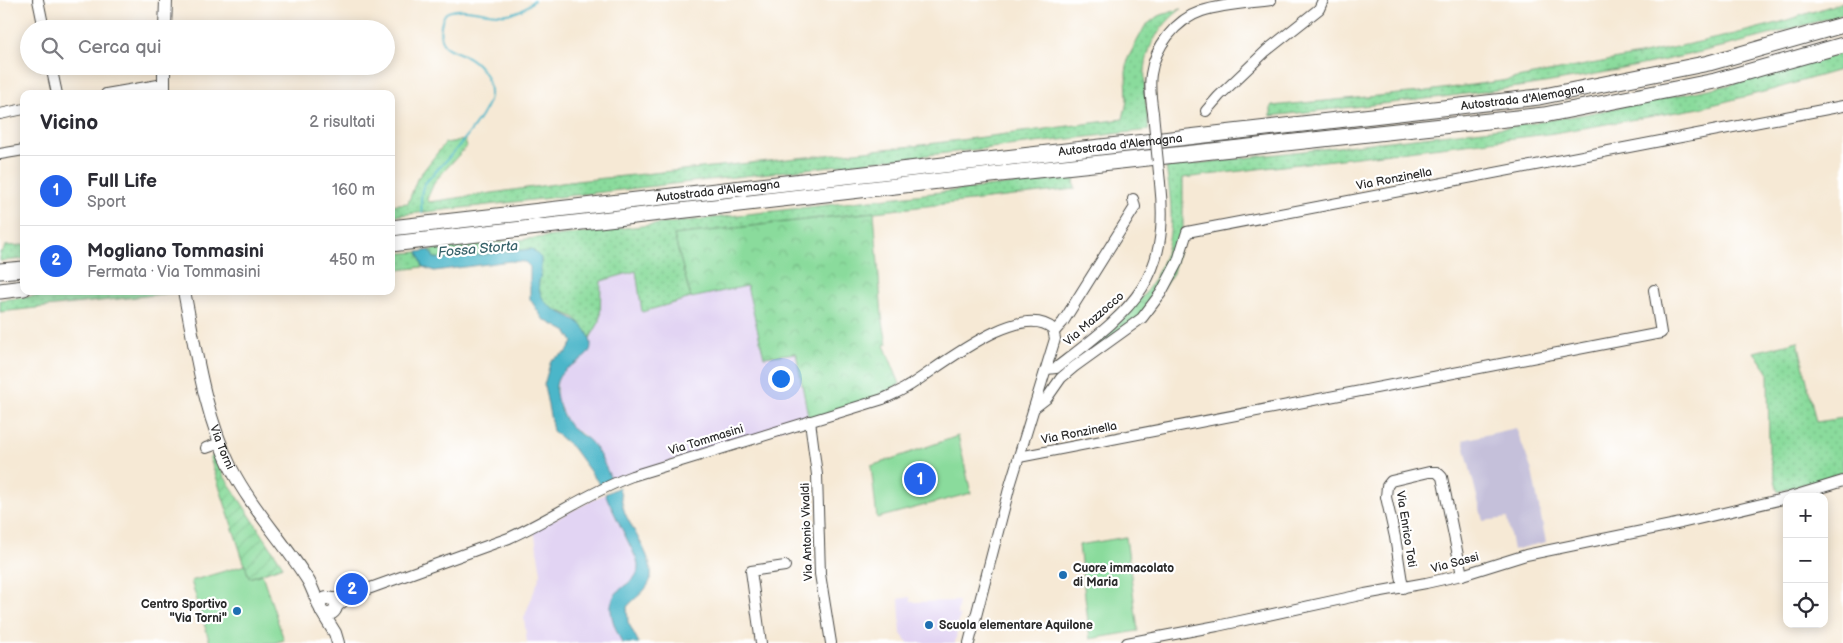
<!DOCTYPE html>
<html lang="it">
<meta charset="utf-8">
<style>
body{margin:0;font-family:"Balsamiq Sans",sans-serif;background:#f7f7f7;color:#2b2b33}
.controls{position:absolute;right:15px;bottom:15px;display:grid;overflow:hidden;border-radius:10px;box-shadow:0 2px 12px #0003}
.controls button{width:45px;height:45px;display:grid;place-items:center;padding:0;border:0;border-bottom:1px solid #e1e1e2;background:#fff;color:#2b2b33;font:25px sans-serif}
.you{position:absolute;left:780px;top:378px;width:18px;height:18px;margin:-12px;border:4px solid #fff;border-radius:50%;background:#1a73e8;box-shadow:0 0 0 8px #1a73e833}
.badge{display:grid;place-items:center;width:32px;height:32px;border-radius:50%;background:#2563eb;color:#fff;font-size:16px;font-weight:700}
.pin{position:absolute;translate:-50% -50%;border:2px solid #fff;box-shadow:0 1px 5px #0006}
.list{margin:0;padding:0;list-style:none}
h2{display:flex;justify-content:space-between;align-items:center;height:65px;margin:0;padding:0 20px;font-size:21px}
h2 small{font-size:16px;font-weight:400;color:#7c7c81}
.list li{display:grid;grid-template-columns:32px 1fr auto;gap:15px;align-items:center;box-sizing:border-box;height:70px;padding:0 20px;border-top:1px solid #e1e1e2}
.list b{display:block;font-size:19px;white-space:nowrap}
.list p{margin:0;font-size:16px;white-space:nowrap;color:#7c7c81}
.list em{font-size:16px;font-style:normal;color:#7c7c81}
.icon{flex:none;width:28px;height:28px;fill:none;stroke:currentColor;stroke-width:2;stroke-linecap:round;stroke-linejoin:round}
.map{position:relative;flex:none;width:1843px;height:643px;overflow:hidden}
.search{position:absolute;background:#fff;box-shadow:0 2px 12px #0003;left:20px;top:20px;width:375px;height:55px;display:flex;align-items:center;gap:12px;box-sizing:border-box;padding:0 18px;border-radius:28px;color:#7c7c81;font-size:19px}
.panel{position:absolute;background:#fff;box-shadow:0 2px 12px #0003;left:20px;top:90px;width:375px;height:205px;border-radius:10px}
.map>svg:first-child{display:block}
.built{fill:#e2d4f3}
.industrial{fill:#c5c0da}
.grass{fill:url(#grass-dots);stroke:#5a8364}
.park{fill:url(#park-crowns);stroke:#5a8364}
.garden{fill:url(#garden-furrows);stroke:#5a8364}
.pitch{fill:#8adb9c;stroke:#5a8364}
.water{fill:#4cb6c9;stroke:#3c707a}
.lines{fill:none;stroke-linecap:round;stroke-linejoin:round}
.stream{stroke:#4cb6c9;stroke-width:2}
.minor-casing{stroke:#494844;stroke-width:12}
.major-casing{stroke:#494844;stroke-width:14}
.highway-casing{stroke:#494844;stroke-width:17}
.minor{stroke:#fff;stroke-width:10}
.major{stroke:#fff;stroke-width:12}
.highway{stroke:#fff;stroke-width:15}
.minor-bridge-casing{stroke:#494844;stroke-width:12;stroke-linecap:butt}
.minor-bridge{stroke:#fff;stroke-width:10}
.poi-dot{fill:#1f6fb2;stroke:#fff;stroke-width:2}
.labels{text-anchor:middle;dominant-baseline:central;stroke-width:4.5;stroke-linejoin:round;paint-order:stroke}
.street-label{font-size:12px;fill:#2b2b2b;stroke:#fff}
.poi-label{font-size:12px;font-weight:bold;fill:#2b2b2b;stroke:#fff;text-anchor:start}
.water-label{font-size:14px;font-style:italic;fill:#38636a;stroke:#fff}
</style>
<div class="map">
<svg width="1843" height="643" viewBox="0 0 1843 643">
<defs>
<pattern id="grass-dots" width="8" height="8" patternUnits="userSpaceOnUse" patternTransform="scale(1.25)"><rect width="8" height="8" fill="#8adb9c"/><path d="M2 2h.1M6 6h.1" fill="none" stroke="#77bc87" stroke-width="1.8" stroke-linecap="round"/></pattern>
<pattern id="park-crowns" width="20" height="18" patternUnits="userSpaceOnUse" patternTransform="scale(1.25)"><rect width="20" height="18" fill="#8adb9c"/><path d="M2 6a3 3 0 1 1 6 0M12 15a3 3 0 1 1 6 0" fill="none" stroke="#77bc87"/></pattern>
<pattern id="garden-furrows" width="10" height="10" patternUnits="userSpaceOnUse" patternTransform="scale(1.25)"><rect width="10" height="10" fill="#8adb9c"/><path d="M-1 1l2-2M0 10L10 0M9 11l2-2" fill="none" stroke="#77bc87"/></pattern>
</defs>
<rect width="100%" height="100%" fill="#fff"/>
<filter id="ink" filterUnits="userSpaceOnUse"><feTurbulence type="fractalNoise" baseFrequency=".02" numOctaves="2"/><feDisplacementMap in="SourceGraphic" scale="10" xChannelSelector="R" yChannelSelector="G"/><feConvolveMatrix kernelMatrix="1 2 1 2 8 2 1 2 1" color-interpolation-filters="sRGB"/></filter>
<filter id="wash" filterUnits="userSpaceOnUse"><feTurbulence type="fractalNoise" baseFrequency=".0096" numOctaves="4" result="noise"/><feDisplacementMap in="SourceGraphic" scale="20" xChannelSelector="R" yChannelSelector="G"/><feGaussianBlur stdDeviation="1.12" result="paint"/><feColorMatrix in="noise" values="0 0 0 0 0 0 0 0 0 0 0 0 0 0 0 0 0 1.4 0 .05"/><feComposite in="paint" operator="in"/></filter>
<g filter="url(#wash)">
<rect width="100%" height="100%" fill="#f6e9d5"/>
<!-- built -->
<g class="built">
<path d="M 636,270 L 643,312 L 691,298 L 747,285 L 764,356 L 796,353 L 809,421 L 611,479 L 594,446 L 584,435 L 570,427 L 566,420 L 557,399 L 557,384 L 559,377 L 566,368 L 586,356 L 591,344 L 590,338 L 600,321 L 600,281 Z"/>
<path d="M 605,494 L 637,561 L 639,568 L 638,573 L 635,578 L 626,584 L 611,609 L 617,632 L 622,643 L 527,643 L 524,618 L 541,573 L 534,530 Z"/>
<path d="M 910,597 L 911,602 L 959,601 L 957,615 L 960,616 L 955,643 L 908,643 L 901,634 L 899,599 Z"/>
</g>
<!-- industrial -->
<path class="industrial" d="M 1516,428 L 1532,471 L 1546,542 L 1513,550 L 1507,518 L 1483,521 L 1463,440 Z"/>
<!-- grass -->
<g class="grass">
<path d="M 1843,2 L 1843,14 C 1732,47 1619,73 1504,89 C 1427,100 1349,107 1271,116 L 1271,106 L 1420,92 L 1501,81 L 1639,55 L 1727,36 L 1778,23 Z"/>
<path d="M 1181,9 C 1136,45 1143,79 1149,130 L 391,216 L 391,205 L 408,203 L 417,179 L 445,143 L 465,140 L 467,146 L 435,181 L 427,199 L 429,202 L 576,181 L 913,146 L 1123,119 L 1127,101 L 1126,73 L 1128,58 L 1145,26 L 1158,16 Z"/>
<path d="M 1843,53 L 1843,69 L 1771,90 L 1700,108 L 1548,134 L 1183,178 L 1183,232 L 1173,273 L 1146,313 L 1107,346 L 1082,353 C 1122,324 1165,283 1170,232 C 1173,210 1169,188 1166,167 L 1509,127 L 1585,114 L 1729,85 Z"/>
<path d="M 1074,177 L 1075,189 L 674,235 L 691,298 L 642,312 L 636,271 L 601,281 L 600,321 L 590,338 L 581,325 L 574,317 L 549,307 L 542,300 L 538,286 L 541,272 L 532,249 L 443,259 L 434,258 L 430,250 Z"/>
<path d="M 24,245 L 24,259 L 0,261 L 0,252 L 3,251 L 5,246 Z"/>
<path d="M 418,252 L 423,267 L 391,271 L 391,254 Z"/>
<path d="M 77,291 L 172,291 L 172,293 L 0,312 L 0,300 Z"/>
<path d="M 1798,341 L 1816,422 L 1843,418 L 1843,472 L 1778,492 L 1769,453 L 1768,372 L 1754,352 Z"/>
</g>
<!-- park -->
<path class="park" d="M 874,212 L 882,316 L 887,344 L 884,345 L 900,384 L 872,399 L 809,421 L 796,353 L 764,357 L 747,286 L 691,298 L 674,235 Z"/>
<!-- garden -->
<path class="garden" d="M 214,455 L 224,476 L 283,566 L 249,578 L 210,458 Z"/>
<!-- pitch -->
<g class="pitch">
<path d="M 958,436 L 971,493 L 877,518 L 871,466 Z"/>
<path d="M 1126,537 L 1138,631 L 1090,639 L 1079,545 Z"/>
<path d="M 245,565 L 249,578 L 262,574 L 284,640 L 274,643 L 210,643 L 191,581 Z"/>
</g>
<!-- water -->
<g class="water">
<path d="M 532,249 L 541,258 C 541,263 541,268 541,273 C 540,278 538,283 539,288 C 545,319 581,309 590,339 C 599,367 547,359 557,399 C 560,408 565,423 573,429 C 580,435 588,437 593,445 C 601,455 606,468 611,479 L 600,485 L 573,448 L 553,431 L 544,385 L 551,360 L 567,352 L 573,342 L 567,332 L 543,319 L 530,299 L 530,267 L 525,262 L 510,261 L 434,271 L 423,267 L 418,252 L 430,250 L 434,258 L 443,259 Z"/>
<path d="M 619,487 C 621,495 622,505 625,513 C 632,530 657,563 650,581 C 645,593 634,598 627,607 L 628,622 L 639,643 L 622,643 C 617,632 610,618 611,605 C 615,582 644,585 637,560 L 605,494 Z"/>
</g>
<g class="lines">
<!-- stream -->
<path class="stream" d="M 422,213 C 421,205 420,195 423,187 C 426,180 433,175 438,169 C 452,155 489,113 490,95 C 491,77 478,60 461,54 C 455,51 449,50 444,45 C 438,37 440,21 446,13 C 469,0 506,31 534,0"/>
</g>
</g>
<g filter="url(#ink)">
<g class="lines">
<!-- minor casing -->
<g class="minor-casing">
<g id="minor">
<path d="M 38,0 L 44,29"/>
<path d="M 51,66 L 57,94"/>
<path d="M 106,94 L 164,84"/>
<path d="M 1206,111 L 1219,96 L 1266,51 L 1319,9 L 1323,0"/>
<path d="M 1153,113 C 1151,100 1149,87 1151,74 C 1155,47 1175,20 1202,11 C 1224,4 1248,3 1271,0"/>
<path d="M 0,114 L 24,109"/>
<path d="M 0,154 L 24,150"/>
<path d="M 1054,332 L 1063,322 L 1135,207 L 1133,199"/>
<path d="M 1047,369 L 1056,368 C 1129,311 1171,284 1160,183"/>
<path d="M 1034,408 L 1047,398 L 1061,378 L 1074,367 L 1142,318 L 1161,293 L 1178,261 L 1187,232 L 1843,106"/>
<path d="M 810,421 L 817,475 L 820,574 L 831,643"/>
<path d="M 206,448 L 220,443"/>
<path d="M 1019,457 L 1661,333 L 1654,290"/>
<path d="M 1790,497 L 1843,481"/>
<path d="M 1403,588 L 1395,537 L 1386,497 L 1387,486 L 1391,481 L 1429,472 L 1437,472 L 1442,477 L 1462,575"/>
<path d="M 331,599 L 354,594 L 509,538 C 551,519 589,492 632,476 L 883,399 C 891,395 899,392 907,387 C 936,370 1020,299 1053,329 L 1055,339 L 1009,489 L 969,643"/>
<path d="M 335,608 L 350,597"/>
<path d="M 761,643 L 751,571 L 785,566"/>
<path d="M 1127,643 L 1217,626 L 1365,594 L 1426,583 L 1462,575 L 1526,555 L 1681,523 L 1787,498"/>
</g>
</g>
<!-- major casing -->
<g class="major-casing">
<g id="major">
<path d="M 165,29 L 166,0"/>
<path d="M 164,94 L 164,66"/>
<path id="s1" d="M 184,291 C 196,351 204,413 231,468 C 252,509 285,543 309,582 C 313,590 316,599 320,607"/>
<circle cx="328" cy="606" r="8"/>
<path d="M 322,612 L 335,633 L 338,643"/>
</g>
</g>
<!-- highway casing -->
<g class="highway-casing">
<g id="highway">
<path id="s2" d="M 391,228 L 1539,97 L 1709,63 L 1843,25"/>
<path d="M 391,244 L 1000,174 L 1544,115 L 1715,81 L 1843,45"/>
<path d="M 0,271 L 24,269"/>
<path d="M 0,291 L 24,288"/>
</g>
</g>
<!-- minor -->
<use href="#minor" class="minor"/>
<!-- major -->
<use href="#major" class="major"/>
<!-- highway -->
<use href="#highway" class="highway"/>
<!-- minor-bridge casing -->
<g class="minor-bridge-casing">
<path id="minor-bridge" d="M 1153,113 L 1160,183"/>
</g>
<!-- minor-bridge -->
<use href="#minor-bridge" class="minor-bridge"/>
</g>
</g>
<!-- markers -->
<g class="poi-dot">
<circle cx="1063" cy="575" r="5"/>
<circle cx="237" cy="611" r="5"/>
<circle cx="929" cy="625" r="5"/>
</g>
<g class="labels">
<!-- street labels -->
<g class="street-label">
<text stroke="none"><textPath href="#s2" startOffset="1139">Autostrada d'Alemagna</textPath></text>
<text stroke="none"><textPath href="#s2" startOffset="734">Autostrada d'Alemagna</textPath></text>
<text transform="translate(1394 179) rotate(-11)">Via Ronzinella</text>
<text stroke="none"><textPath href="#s2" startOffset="329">Autostrada d'Alemagna</textPath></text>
<text transform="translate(1094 319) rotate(-41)">Via Mazzocco</text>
<text transform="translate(1079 433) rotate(-11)">Via Ronzinella</text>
<text transform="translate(706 440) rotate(-17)">Via Tommasini</text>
<text stroke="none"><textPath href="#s1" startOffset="161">Via Torni</textPath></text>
<text transform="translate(1406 529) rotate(81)">Via Enrico Toti</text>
<text transform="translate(807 532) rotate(-92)">Via Antonio Vivaldi</text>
<text transform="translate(1455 563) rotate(-15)">Via Sassi</text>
</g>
<!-- poi labels -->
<g class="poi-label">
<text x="1073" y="568">Cuore immacolato<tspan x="1073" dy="14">di Maria</tspan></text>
<text x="227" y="604" text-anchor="end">Centro Sportivo<tspan x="227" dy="14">"Via Torni"</tspan></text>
<text x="939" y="625">Scuola elementare Aquilone</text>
</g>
<!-- water labels -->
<g class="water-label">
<text transform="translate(478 249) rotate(-5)">Fossa Storta</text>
</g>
</g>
</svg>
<div class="controls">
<button>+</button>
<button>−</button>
<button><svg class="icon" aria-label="locate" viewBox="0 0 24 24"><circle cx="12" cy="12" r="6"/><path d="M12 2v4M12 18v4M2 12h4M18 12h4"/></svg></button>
</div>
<div class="you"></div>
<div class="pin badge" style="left:920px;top:479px">1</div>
<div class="pin badge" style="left:352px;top:589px">2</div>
<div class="search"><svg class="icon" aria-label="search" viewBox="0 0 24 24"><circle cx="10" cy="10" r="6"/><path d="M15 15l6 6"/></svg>Cerca qui</div>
<section class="panel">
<h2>Vicino<small>2 risultati</small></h2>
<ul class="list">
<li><span class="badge">1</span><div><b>Full Life</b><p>Sport</p></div><em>160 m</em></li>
<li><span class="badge">2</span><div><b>Mogliano Tommasini</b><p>Fermata · Via Tommasini</p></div><em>450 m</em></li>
</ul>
</section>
</div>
